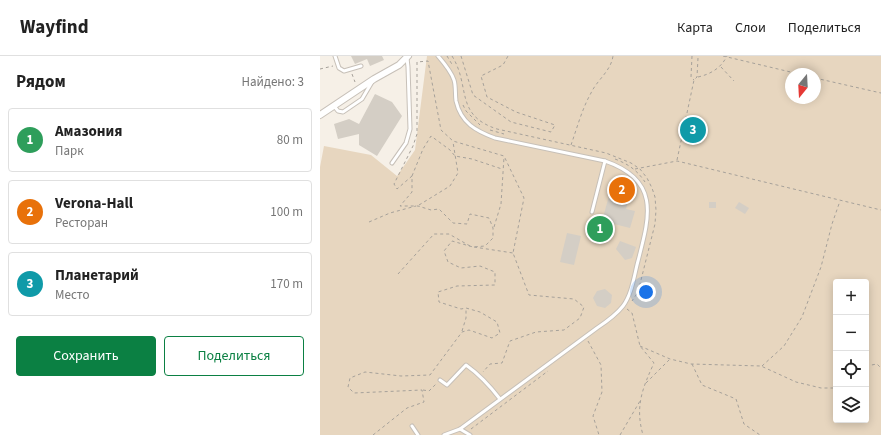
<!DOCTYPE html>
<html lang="ru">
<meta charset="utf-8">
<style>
body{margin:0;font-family:"Source Sans 3",sans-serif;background:#f2f2f2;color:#222}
.controls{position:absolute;right:12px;bottom:12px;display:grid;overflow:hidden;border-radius:4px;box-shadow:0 2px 10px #0003}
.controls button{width:36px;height:36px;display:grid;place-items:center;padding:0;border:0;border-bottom:1px solid #e0e0e0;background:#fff;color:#222;font:20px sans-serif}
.compass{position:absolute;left:465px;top:12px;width:36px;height:36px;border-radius:50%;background:#fff;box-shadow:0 2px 10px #0003;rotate:198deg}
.you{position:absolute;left:326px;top:236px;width:14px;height:14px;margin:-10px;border:3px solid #fff;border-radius:50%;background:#1a73e8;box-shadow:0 0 0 6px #1a73e833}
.badge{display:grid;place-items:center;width:26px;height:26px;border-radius:50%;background:#0b8043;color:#fff;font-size:13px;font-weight:700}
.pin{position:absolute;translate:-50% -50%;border:2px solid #fff;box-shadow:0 1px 4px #0006}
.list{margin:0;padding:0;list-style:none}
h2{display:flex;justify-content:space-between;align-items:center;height:52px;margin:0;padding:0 16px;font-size:17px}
h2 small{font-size:13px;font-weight:400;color:#767676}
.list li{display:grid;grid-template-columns:26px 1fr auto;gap:12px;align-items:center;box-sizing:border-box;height:64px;margin:0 8px 8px;padding:0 8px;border:1px solid #e0e0e0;border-radius:4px}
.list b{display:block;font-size:15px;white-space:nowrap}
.list p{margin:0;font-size:13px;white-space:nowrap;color:#767676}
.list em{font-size:13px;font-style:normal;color:#767676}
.actions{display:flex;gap:8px;padding:12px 16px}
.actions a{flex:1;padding:9px 0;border:1px solid #0b8043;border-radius:4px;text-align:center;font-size:14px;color:#0b8043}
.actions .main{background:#0b8043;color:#fff}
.icon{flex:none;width:22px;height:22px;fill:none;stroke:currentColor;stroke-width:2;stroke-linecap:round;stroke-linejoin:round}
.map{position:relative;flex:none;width:561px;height:379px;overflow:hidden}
header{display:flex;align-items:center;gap:24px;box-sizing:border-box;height:56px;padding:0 20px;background:#fff;border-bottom:1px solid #e0e0e0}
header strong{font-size:19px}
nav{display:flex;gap:22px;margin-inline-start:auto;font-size:14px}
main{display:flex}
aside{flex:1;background:#fff}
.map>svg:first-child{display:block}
.green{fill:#e7d6bf;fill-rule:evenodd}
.building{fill:#d4cec5}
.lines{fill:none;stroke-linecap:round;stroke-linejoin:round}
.service-casing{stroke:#c7c0b8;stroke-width:5}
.minor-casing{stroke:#c7c0b8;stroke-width:8}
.path{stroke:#a6a19a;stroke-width:1;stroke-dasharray:3 3;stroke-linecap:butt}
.service{stroke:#fff;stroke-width:3}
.minor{stroke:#fff;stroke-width:6}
</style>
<header>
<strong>Wayfind</strong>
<nav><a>Карта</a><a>Слои</a><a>Поделиться</a></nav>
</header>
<main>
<aside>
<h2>Рядом<small>Найдено: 3</small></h2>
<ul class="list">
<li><span class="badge" style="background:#2e9e5b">1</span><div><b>Амазония</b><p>Парк</p></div><em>80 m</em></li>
<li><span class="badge" style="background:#e8710a">2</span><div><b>Verona-Hall</b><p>Ресторан</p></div><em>100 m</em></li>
<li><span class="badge" style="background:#0f9aa8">3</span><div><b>Планетарий</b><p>Место</p></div><em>170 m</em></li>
</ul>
<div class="actions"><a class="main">Сохранить</a><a>Поделиться</a></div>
</aside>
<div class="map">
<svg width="561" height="379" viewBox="0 0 561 379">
<rect width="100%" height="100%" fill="#f6f0e7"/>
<!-- green -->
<path class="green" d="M 107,0 L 561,0 L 561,379 L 0,379 L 0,111 L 4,90 L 51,99 L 77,120 L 95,94 ZM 471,18 L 495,18 L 495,42 L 471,42 ZM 516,226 L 546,226 L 546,364 L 516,364 Z"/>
<!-- building -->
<g class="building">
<path d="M 31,0 L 62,0 L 64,4 L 50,10 L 47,3 L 35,8 Z"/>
<path d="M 55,38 L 72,46 L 82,60 L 57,100 L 39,89 L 39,78 L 18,83 L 14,68 L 29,63 L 39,68 Z"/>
<circle cx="373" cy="74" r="5.5"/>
<path d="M 294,122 L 313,127 L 306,153 L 315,155 L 310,172 L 282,165 Z"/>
<rect x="389" y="146" width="7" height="6"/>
<path d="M 419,146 L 429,152 L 425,158 L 415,152 Z"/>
<path d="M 247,177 L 261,180 L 254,209 L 240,206 Z"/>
<path d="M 300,185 L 316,191 L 312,202 L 305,204 L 296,193 Z"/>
<path d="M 285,233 L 292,239 L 291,247 L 285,252 L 277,250 L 273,242 L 277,235 Z"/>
</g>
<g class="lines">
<!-- service casing -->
<g class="service-casing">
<g id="service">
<path d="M 15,0 L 19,12 L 24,15 L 41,10"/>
<path d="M 118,0 C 124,7 131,15 134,24 C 136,30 135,38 136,45 C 141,67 156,75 175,82 L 285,105 C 340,124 330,159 318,205 C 314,220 312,238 303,250 C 296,259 286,266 277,272 L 140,373 L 124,379"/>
<path d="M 14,50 L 18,55 L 23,56 L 42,43 L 52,26"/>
<path d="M 72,107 L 86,87 L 90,73 L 88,11 L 87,2"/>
<path d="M 272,156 L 285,105"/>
<path d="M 120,324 L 127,329 L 146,309 C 160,319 170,330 180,343"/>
<path d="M 92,370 L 98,379"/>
<path d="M 140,373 L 150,379"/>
</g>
</g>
<!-- minor casing -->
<g class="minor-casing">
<path id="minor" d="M 0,59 L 54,23 L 79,9 L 88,0"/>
</g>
<!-- path -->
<g class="path">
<path d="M 127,0 L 133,10"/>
<path d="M 132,0 C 151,30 134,59 177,73 L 286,97 L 311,107 L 320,113 L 327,122 L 332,132 L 335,141 L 336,154 L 335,168 L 318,236 L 312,245"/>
<path d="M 141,0 L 153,39 L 191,66 L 231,76 L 235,69 L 196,56 L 167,41 L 161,20 L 183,9 L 188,0"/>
<path d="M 372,0 L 371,21 L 374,24"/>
<path d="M 403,0 L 479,18"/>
<path d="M 401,11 L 414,25"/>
<path d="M 0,13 L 13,10"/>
<path d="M 32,18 L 35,26"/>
<path d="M 378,21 C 391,18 401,12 407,0"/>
<path d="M 495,22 L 561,37"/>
<path d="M 143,49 L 146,55 L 160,69"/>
<path d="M 170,74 L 184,78"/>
<path d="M 251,89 C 257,72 262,53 271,37 C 277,24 291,15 293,0"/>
<path d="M 295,103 C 308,108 317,114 325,126"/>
<path d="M 357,104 L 374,24 L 377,21 L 378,2 L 380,0"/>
<path d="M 315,113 L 357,105 L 561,154"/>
<path d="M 92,120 L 103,93 L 111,80 L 130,94 L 135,100 L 152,103 L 182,113"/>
<path d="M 99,149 L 130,130 L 138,117 L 133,86"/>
<path d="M 49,166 L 70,157 L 96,150"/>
<path d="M 174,171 L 181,148 L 184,101"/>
<path d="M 154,191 L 193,197"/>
<path d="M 78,218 L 114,178 L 129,178 L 150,190"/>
<path d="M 307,253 L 312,257 L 320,290 L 334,307 C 322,333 315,351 323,379"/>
<path d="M 142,275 L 146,262 L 146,253"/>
<path d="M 268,285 L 281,309 L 282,336 L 273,360 L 279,379"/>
<path d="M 320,290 L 350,303 L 371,308 L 441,310 L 476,326 L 501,332 L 516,332"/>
<path d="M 372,308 L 382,329 L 416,343 L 424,368 L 440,379"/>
<path d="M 442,310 L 464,290 L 482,261 L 501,211 L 512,168 L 520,145"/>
<path d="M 546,310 L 557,308 L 561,312"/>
<path d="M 326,327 L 349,304"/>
<path d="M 103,334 L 109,335 L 116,328"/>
<path d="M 151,373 L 228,315"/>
<path d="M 53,379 L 87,352 L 104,346 L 102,334 L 34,337 L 28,331 L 30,322 L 45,316 L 81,320 L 110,319 L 142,276 L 149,274 L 172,282 L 180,277 L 177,266 L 160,256 L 146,252 L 141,253 L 119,246 L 118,236 L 137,230 L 175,229 L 175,216 L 160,210 L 141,212 L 128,206 L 124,195 L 132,185 L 153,191 L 165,190 L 173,182 L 173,172 L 169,162 L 150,158 L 147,168 L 133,167 L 119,153 L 111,154 L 98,150 L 80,150 L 92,136 L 92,120 L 77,133 L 74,128 L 93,90 L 97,78 L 97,6 L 108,5 L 121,74 L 133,85 L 184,100 L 204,142 L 193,197 L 209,239 L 254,243 L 264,251 L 260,262 L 244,274 L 216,276 L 190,285 L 182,307 L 170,308 L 163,316"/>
<path d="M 300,379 L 320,345"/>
</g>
<!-- service -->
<use href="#service" class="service"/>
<!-- minor -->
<use href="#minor" class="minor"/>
</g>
</svg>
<div class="controls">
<button>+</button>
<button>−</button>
<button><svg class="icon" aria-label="locate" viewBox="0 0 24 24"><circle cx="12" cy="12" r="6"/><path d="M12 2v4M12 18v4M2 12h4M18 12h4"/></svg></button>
<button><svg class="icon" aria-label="layers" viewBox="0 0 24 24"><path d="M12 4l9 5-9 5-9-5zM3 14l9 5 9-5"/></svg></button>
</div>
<svg class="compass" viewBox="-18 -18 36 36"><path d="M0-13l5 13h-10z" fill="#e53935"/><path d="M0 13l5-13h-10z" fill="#767676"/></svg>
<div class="you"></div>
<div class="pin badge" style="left:280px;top:173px;background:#2e9e5b">1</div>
<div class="pin badge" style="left:302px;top:134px;background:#e8710a">2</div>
<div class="pin badge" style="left:373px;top:74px;background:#0f9aa8">3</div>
</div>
</main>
